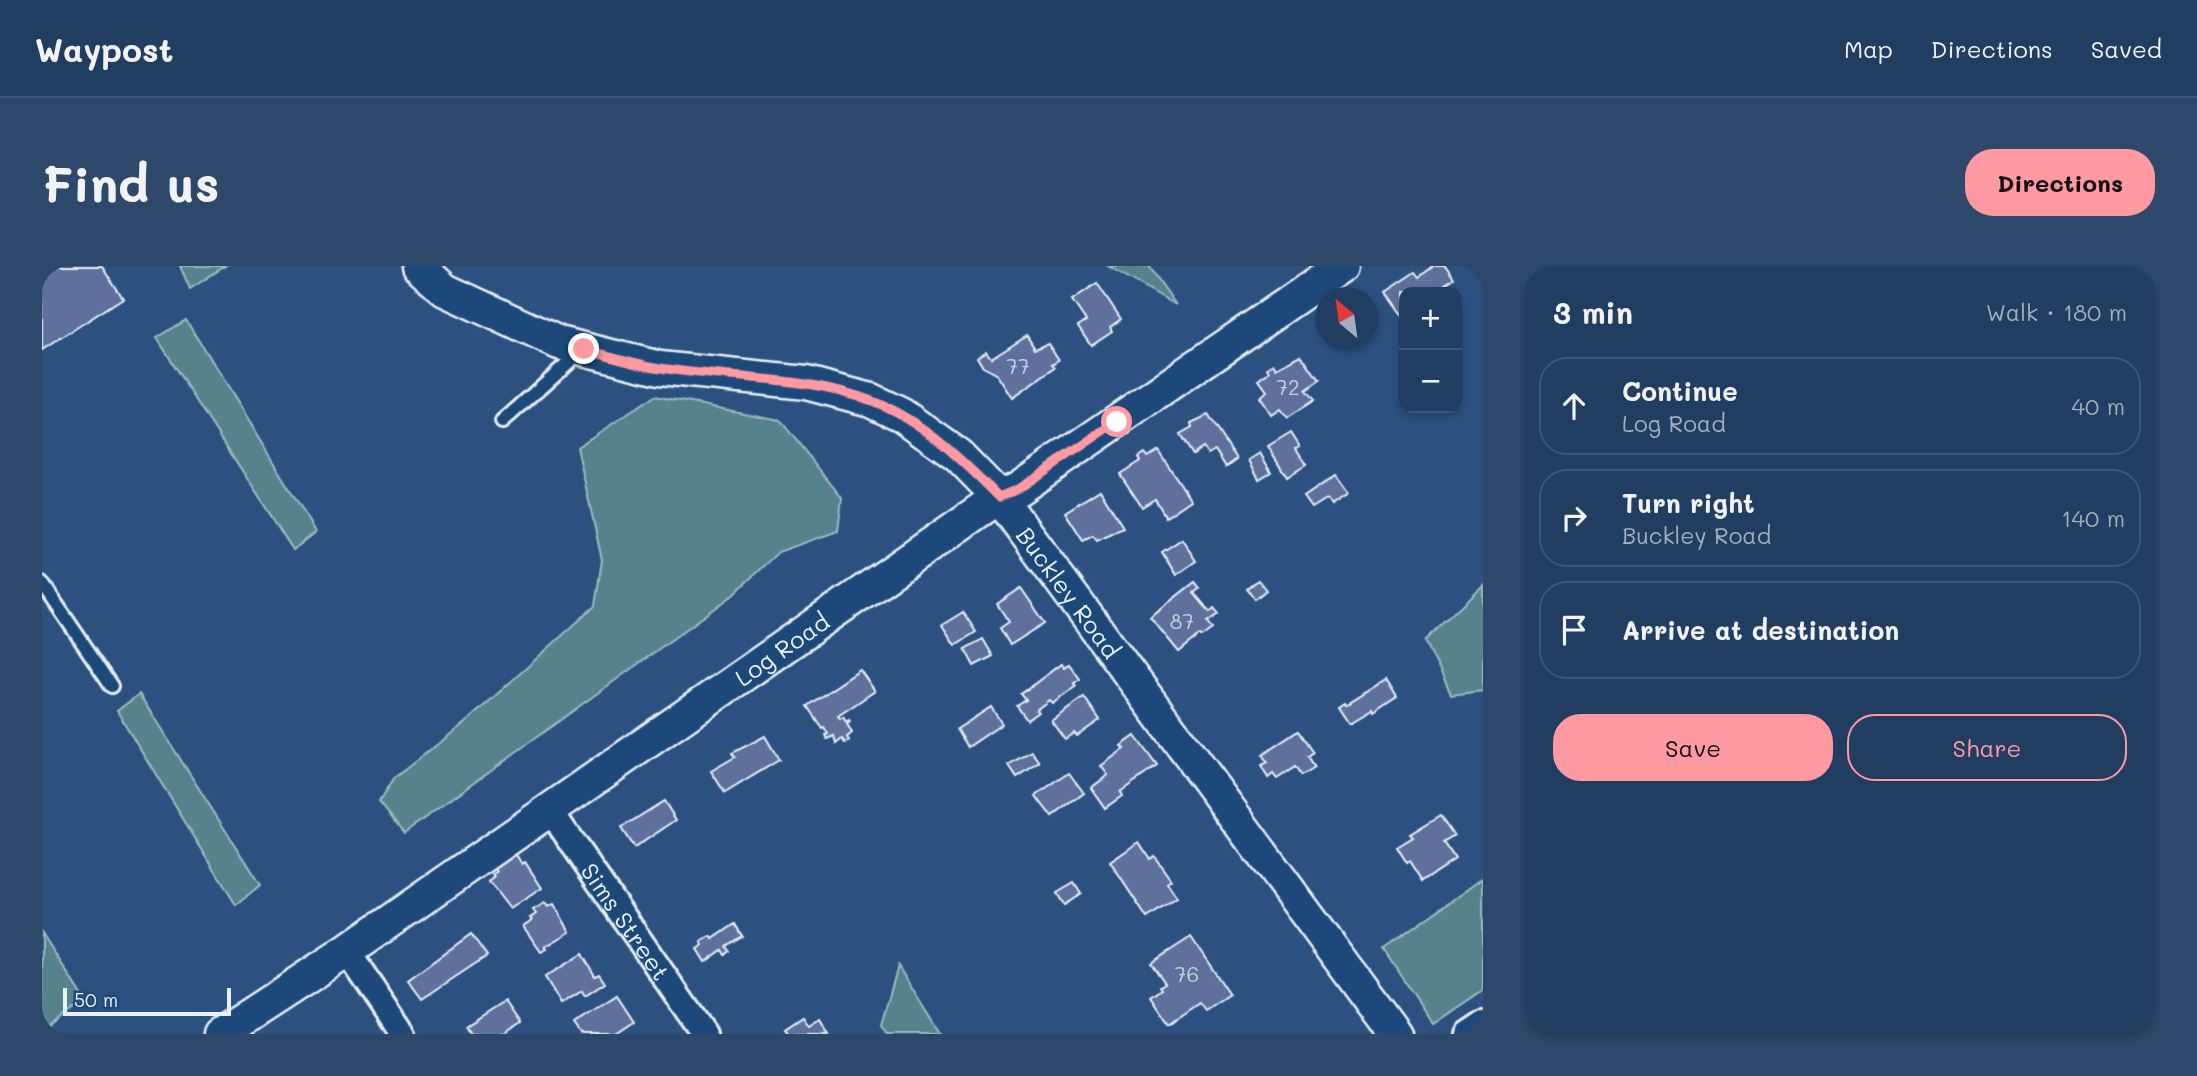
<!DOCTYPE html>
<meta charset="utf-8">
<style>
body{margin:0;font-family:Mali,sans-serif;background:#2d486a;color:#f1f3f6}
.controls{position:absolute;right:21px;top:21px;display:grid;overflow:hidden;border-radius:14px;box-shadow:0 4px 10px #0003}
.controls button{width:63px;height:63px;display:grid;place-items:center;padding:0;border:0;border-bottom:2px solid #3e5676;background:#213d61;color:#f1f3f6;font:35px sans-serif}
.compass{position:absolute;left:1273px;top:21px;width:63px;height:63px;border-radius:50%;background:#213d61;box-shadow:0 4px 10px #0003;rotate:331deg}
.scale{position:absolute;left:21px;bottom:18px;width:168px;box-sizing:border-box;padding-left:7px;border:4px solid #e8f1f8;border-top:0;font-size:19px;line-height:24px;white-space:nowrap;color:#e8f1f8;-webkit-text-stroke:5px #1f4a7a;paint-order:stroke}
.stop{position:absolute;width:21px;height:21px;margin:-16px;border:5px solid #ff9aa2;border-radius:50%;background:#fff}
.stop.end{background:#ff9aa2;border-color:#fff;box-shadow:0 2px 7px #0008}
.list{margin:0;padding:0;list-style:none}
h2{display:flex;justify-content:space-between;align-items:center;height:91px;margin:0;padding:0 28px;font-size:30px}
h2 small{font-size:23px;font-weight:400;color:#a2aebd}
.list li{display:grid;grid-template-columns:46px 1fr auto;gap:21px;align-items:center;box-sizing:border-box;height:98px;margin:0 14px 14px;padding:0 14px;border:2px solid #3e5676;border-radius:28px}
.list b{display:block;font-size:26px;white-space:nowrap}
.list p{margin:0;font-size:23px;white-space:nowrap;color:#a2aebd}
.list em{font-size:23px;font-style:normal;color:#a2aebd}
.actions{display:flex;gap:14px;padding:21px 28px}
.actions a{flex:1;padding:16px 0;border:2px solid #ff9aa2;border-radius:28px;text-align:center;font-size:24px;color:#ff9aa2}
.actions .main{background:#ff9aa2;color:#111}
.icon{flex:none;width:38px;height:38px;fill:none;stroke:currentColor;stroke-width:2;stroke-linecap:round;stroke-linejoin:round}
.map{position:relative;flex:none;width:1441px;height:768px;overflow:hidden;border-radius:28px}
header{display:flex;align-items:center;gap:42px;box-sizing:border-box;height:98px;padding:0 35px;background:#213d61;border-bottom:2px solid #3e5676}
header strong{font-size:33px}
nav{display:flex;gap:38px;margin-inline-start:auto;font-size:24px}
.intro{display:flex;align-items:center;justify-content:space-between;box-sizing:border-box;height:168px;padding:0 42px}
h1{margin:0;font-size:49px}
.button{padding:18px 32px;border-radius:28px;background:#ff9aa2;color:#111;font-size:24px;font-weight:700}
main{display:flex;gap:42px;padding:0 42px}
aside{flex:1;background:#213d61;border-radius:28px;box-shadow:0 4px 10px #0003}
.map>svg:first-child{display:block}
.green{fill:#56838b;stroke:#9fbac2;stroke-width:2}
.building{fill:#616f9c;stroke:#e8f1f8;stroke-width:2}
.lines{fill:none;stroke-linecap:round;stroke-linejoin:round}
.service-casing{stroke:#e8f1f8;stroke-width:18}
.minor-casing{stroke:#e8f1f8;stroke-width:30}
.tertiary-casing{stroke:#e8f1f8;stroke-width:37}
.service{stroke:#1f4a7a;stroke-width:12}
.minor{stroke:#1f4a7a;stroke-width:24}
.tertiary{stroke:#1f4a7a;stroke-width:32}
.route{stroke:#ff9aa2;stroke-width:9}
.labels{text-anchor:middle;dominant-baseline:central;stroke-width:5;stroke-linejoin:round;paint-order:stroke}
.number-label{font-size:21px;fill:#c6d0e1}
.street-label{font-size:24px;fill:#e8f1f8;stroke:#1f4a7a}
</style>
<header>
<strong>Waypost</strong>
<nav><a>Map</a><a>Directions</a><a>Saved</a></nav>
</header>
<div class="intro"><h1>Find us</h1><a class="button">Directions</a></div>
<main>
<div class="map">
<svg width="1441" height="768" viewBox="0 0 1441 768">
<rect width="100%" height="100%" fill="#2c5181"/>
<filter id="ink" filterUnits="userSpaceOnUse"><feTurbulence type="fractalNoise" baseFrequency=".0143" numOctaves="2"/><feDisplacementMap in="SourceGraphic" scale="14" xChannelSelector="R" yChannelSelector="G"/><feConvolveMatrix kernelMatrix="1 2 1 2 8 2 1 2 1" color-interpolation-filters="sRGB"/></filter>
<g filter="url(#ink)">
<!-- green -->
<g class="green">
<path d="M 138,0 L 183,0 L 148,23 Z"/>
<path d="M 1066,0 L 1107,0 L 1134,39 Z"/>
<path d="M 144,54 L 274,266 L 251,284 L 115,72 Z"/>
<path d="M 613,130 L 738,154 L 800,232 L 796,265 L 736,286 L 690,330 L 362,567 L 337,536 L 352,512 L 423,457 L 553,340 L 560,294 L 535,181 Z"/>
<path d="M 1441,319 L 1441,424 L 1409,428 L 1383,375 Z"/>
<path d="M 97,428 L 218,619 L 194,639 L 75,445 Z"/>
<path d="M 1441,612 L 1441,724 L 1391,758 L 1342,683 Z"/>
<path d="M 0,667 L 43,735 L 3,763 L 0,758 Z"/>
<path d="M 856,700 L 898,768 L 845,768 L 839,759 Z"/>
</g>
<!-- building -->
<g class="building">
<path d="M 0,0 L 60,0 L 81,32 L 0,84 Z"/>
<path d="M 1392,0 L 1403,0 L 1412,13 L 1400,21 L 1403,26 L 1362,26 L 1362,53 L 1343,26 L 1373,6 L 1377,11 Z"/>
<path d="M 1055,17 L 1079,53 L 1068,61 L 1070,65 L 1049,79 L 1036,60 L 1044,55 L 1030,34 Z"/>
<path d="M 985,69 L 993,82 L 1006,77 L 1017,94 L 1011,98 L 1014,101 L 970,132 L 955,109 L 941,101 L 935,91 L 944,85 L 949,92 Z"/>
<path d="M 1259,89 L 1277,115 L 1263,125 L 1271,135 L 1245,152 L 1238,143 L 1229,149 L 1217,131 L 1225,125 L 1217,114 L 1228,106 L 1226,102 L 1232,97 L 1235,102 Z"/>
<path d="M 1166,149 L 1195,193 L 1184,201 L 1173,184 L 1166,188 L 1161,181 L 1151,188 L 1138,168 L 1150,161 L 1149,157 Z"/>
<path d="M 1249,166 L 1258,180 L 1254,182 L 1264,199 L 1245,211 L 1226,180 Z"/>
<path d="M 1116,184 L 1149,234 L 1124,251 L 1113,233 L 1100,241 L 1078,208 L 1098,195 L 1096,191 L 1102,187 L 1105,191 Z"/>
<path d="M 1218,187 L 1229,206 L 1217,213 L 1207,194 Z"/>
<path d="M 1294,209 L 1307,227 L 1290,238 L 1286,232 L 1270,242 L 1262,231 Z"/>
<path d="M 1058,224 L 1081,261 L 1055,274 L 1051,269 L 1041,274 L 1023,246 Z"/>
<path d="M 1140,273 L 1154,295 L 1134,309 L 1120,286 Z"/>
<path d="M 1216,314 L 1224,324 L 1213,333 L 1205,323 Z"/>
<path d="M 1153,316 L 1158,322 L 1152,327 L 1168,346 L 1172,342 L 1177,348 L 1166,356 L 1171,363 L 1160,371 L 1158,369 L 1137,386 L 1108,351 Z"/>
<path d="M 979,322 L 1003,357 L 968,379 L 958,362 L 967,356 L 955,338 Z"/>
<path d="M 921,346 L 934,366 L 913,379 L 900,359 Z"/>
<path d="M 941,373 L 951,390 L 932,400 L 923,383 Z"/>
<path d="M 1019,398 L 1022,402 L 1027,398 L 1038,413 L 1032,417 L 1034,420 L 1010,437 L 1007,434 L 994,444 L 996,446 L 985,454 L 975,440 L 984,434 L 979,428 Z"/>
<path d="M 818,404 L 833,425 L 796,450 L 798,453 L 801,451 L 804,456 L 807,454 L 808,456 L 805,458 L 810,467 L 805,471 L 807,475 L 803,477 L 800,473 L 794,478 L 792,470 L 785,473 L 783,469 L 786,468 L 782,461 L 780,462 L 765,440 Z"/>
<path d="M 1344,414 L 1355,432 L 1331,448 L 1330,445 L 1308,458 L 1297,441 L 1303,437 L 1304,439 Z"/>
<path d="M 1042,431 L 1058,454 L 1035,470 L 1032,467 L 1023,473 L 1009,454 Z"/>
<path d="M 949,441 L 960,458 L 926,481 L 915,463 Z"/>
<path d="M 1256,465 L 1271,487 L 1265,491 L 1272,502 L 1259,510 L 1253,501 L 1235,513 L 1231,508 L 1226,512 L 1219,500 L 1225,497 L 1220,489 Z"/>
<path d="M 723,470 L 737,494 L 683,527 L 669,505 L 693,491 L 690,487 Z"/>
<path d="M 1093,470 L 1115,500 L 1078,526 L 1080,530 L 1063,542 L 1049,522 L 1066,509 L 1059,500 L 1082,483 L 1079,480 Z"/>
<path d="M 990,486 L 998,497 L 975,512 L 967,500 Z"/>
<path d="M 1027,507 L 1042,527 L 1010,551 L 994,530 Z"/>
<path d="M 622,535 L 634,554 L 592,582 L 579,562 Z"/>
<path d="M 1399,549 L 1413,570 L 1402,577 L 1413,594 L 1381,615 L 1368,595 L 1365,597 L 1355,581 L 1371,571 L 1368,568 Z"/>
<path d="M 1097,576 L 1108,593 L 1112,590 L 1129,614 L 1125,617 L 1135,632 L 1105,652 L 1068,596 Z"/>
<path d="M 473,587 L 480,598 L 483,596 L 500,622 L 468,643 L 447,616 L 453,611 L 451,608 L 455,606 L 452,601 Z"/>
<path d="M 1032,617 L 1039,628 L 1022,639 L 1015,627 Z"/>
<path d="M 503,637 L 506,641 L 512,638 L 528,666 L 503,681 L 505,683 L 499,686 L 481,660 L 490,654 L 488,652 L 494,648 L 491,644 Z"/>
<path d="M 693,658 L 700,670 L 684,680 L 687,685 L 683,689 L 680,684 L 663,696 L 655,683 L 661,679 L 659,676 L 669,670 L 671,673 Z"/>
<path d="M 429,668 L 445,690 L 380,733 L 366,714 Z"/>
<path d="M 1149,671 L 1188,729 L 1164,745 L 1158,737 L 1127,758 L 1109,731 L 1120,723 L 1118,720 L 1123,717 L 1109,697 Z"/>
<path d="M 540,688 L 553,710 L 557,708 L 563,717 L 543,730 L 540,725 L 519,738 L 503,711 Z"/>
<path d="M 575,730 L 592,756 L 574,768 L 539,768 L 532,758 Z"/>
<path d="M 463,735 L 478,757 L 462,768 L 429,768 L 424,760 Z"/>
<path d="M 761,751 L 767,760 L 778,753 L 787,768 L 747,768 L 743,763 Z"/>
</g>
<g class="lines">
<!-- service casing -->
<g class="service-casing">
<g id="service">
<path d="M 460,156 L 538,86"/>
<path d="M 0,317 L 70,420"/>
</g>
</g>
<!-- minor casing -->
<g class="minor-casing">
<g id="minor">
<path id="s1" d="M 507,543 L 662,768"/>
<path d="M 305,685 L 361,768"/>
<path d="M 1426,768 L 1441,758"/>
</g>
</g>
<!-- tertiary casing -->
<g class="tertiary-casing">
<g id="tertiary">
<path id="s2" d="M 376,0 L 403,24 L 517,77 L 618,102 L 764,117 L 829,134 L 860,149 L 916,189 L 957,231 L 1353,768"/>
<path id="s3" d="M 178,768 L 305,685 L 957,231 L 976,223 L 1300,0"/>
</g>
</g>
<!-- service -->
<use href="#service" class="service"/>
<!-- minor -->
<use href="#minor" class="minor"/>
<!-- tertiary -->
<use href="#tertiary" class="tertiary"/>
</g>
</g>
<g class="lines" filter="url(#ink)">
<!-- route -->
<path class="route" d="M 542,83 C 567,89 593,98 619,102 C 689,114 763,109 830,135 C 880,154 920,194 957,231 L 976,223 L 1075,156"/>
</g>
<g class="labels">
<!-- number labels -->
<g class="number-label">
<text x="976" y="99">77</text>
<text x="1246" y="120">72</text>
<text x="1140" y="354">87</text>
<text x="1145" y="707">76</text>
</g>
<!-- street labels -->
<g class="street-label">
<text stroke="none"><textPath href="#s2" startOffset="760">Buckley Road</textPath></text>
<text stroke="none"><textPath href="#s3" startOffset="681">Log Road</textPath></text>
<text stroke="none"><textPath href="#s1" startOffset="136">Sims Street</textPath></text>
</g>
</g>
</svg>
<div class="controls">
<button>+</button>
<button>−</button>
</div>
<svg class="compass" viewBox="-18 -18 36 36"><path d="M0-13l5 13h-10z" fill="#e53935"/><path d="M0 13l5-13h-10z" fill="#a2aebd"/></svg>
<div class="scale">50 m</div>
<div class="stop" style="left:1075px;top:156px"></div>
<div class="stop end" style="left:542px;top:83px"></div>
</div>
<aside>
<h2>3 min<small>Walk · 180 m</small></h2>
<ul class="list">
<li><svg class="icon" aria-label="ahead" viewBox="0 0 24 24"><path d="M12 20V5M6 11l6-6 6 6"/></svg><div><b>Continue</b><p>Log Road</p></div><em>40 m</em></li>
<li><svg class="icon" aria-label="right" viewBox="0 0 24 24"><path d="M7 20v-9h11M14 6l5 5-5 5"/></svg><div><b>Turn right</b><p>Buckley Road</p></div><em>140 m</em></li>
<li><svg class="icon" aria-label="arrive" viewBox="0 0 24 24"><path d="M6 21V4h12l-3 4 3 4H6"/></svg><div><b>Arrive at destination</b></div></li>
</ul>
<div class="actions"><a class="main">Save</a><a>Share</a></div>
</aside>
</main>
